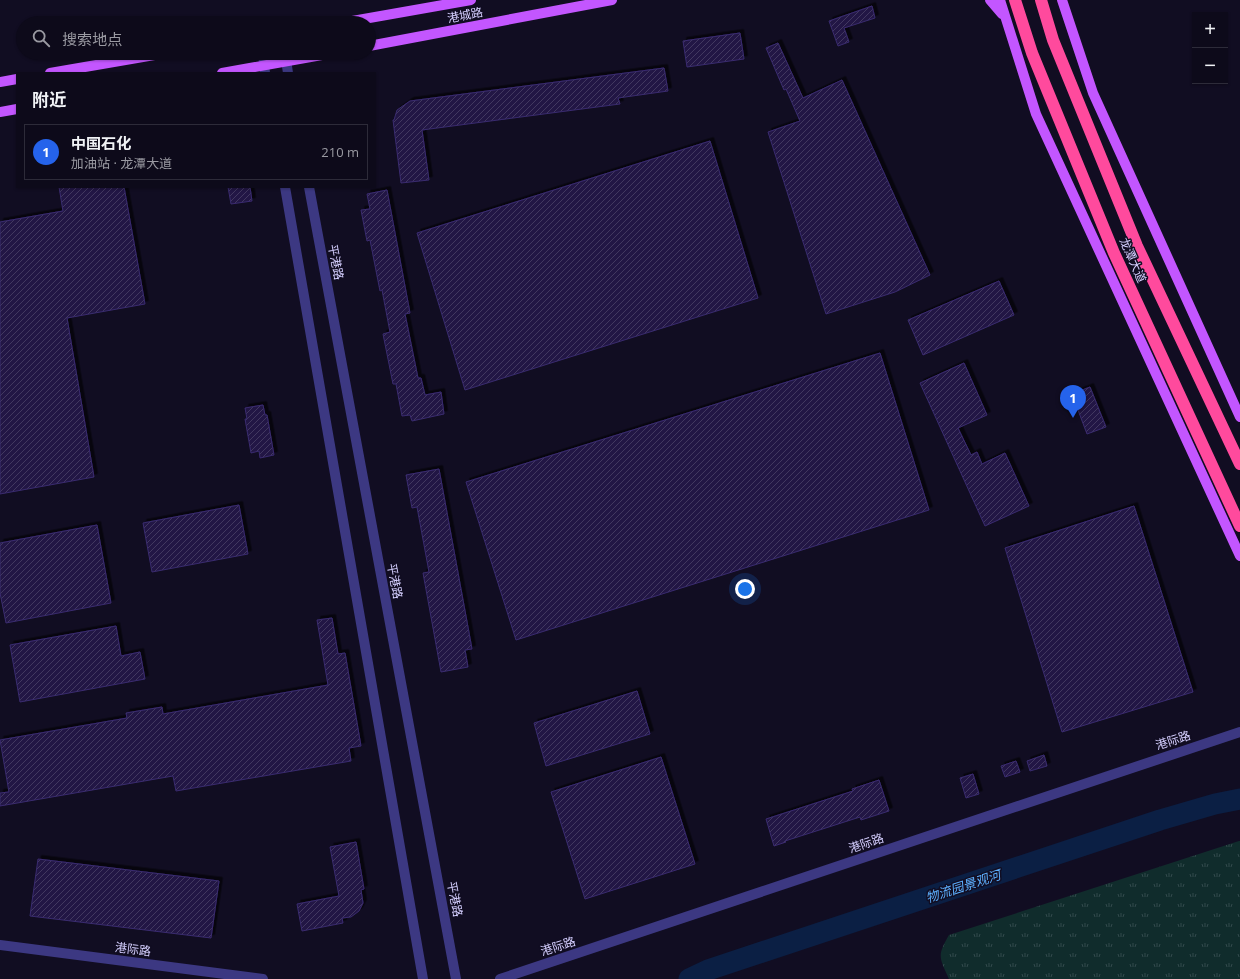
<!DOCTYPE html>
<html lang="zh">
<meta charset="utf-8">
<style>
body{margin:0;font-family:"Open Sans","Noto Sans SC",sans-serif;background:#161323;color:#f1f3f6}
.controls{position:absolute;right:12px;top:12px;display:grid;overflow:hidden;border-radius:0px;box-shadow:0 1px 3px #0004}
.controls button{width:36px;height:36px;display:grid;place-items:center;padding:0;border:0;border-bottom:1px solid #2d2b39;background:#0d0a1a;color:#f1f3f6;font:20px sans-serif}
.you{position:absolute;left:745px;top:589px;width:14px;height:14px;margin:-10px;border:3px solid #fff;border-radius:50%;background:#1a73e8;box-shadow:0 0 0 6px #1a73e833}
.badge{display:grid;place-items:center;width:26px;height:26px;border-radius:50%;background:#2563eb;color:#fff;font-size:13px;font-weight:700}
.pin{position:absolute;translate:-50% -33px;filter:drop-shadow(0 1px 2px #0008)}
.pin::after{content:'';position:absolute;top:21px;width:14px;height:12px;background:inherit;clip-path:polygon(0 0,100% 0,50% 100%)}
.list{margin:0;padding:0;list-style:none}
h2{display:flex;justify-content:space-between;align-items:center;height:52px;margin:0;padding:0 16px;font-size:17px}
h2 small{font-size:13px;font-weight:400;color:#9a9aa2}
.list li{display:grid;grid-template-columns:26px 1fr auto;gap:12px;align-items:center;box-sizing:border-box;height:56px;margin:0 8px 8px;padding:0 8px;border:1px solid #2d2b39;border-radius:0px}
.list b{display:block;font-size:15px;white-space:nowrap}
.list p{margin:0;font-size:13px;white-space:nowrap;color:#9a9aa2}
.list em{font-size:13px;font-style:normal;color:#9a9aa2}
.icon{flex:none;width:22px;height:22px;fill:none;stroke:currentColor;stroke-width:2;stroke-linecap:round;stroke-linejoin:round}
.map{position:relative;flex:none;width:1240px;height:979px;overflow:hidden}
.search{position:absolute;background:#0d0a1a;box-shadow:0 1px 3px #0004;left:16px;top:16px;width:360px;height:44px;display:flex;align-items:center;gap:10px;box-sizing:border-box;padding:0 14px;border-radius:22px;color:#9a9aa2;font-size:15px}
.panel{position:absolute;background:#0d0a1a;box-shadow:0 1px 3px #0004;left:16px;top:72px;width:360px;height:116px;border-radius:0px}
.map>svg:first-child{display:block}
.grass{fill:url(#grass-tufts)}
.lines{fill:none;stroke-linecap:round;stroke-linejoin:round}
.river{stroke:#0b1f44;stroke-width:21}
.building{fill:url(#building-hatch);stroke:#3a2b70;filter:url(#shadow)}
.minor{stroke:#3c3882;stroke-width:10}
.major{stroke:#c356ff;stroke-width:10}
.highway{stroke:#ff4a9d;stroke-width:12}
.labels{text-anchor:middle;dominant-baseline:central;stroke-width:3;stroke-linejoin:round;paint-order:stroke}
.street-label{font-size:12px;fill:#d5cfff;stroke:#110d22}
.water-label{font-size:13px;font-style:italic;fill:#5db0ff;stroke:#110d22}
</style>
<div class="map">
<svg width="1240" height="979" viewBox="0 0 1240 979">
<defs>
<pattern id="grass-tufts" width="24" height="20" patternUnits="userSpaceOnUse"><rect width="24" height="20" fill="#102c2c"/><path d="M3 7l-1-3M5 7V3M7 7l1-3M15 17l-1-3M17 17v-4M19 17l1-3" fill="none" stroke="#324a4c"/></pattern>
<pattern id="building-hatch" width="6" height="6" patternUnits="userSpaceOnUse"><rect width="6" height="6" fill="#231944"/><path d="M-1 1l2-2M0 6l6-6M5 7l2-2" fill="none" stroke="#423960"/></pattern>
<filter id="shadow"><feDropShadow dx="3.5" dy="-3.5" stdDeviation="0" flood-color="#0009"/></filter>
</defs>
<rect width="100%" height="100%" fill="#110d22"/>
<!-- grass -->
<path class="grass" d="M 1239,841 L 1240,841 L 1240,979 L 949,979 C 939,957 937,956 949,935 Z"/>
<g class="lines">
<!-- river -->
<path class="river" d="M 689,979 L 708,970 L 1160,820 L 1215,804 L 1240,799"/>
</g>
<!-- building -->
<g class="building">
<path d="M 872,6 L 875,18 L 844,28 L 849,42 L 838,46 L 829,21 Z"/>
<path d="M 740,33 L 744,59 L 687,67 L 683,41 Z"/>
<path d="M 778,43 L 803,98 L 842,80 L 930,275 L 895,292 L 826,314 L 768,132 L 800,121 L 786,89 L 784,90 L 766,48 Z"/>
<path d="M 664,68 L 668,91 L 618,98 L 620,104 L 422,130 L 429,180 L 401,183 L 393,120 L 394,120 L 397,110 L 410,101 Z"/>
<path d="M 710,141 L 758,298 L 465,390 L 417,233 Z"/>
<path d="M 59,187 L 124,187 L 145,304 L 67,318 L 94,477 L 0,494 L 0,222 L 63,211 Z"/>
<path d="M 228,187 L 250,187 L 252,201 L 231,204 Z"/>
<path d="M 387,190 L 410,313 L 405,314 L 418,378 L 421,378 L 425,395 L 441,392 L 444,414 L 412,421 L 410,415 L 402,416 L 396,384 L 393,384 L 383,334 L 390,332 L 382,290 L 380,291 L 370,240 L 367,241 L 361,210 L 370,209 L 367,194 Z"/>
<path d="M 999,281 L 1014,315 L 923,355 L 908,320 Z"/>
<path d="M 880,353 L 929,510 L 516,640 L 466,482 Z"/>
<path d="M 964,363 L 987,415 L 958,428 L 971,455 L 977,452 L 982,464 L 1005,453 L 1029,506 L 985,526 L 920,383 Z"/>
<path d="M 1090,387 L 1106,427 L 1087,434 L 1072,394 Z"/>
<path d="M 263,405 L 265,415 L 267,415 L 274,455 L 260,458 L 259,451 L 251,453 L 245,419 L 247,419 L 245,408 Z"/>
<path d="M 439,469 L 472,649 L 465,650 L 468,667 L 441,672 L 423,573 L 429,572 L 417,507 L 412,508 L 406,475 Z"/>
<path d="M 239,505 L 248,554 L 152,572 L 143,523 Z"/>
<path d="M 1134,506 L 1193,692 L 1062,732 L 1005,548 Z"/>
<path d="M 97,525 L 111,603 L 6,623 L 0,593 L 0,543 Z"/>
<path d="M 332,618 L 338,654 L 345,653 L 361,746 L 349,748 L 351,761 L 176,791 L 173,776 L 0,806 L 0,793 L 9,792 L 0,740 L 127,718 L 126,713 L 162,707 L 163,714 L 328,685 L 317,620 Z"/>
<path d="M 116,626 L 121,656 L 140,652 L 145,679 L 20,702 L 10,645 Z"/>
<path d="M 637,691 L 650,734 L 546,766 L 534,723 Z"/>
<path d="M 1044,755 L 1047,766 L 1030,771 L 1027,761 Z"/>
<path d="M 661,757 L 695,864 L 585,899 L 551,792 Z"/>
<path d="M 1016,761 L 1020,772 L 1005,777 L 1001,766 Z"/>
<path d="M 973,774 L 979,794 L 966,798 L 960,778 Z"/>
<path d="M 879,780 L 889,811 L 861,820 L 860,817 L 785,841 L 786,842 L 774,846 L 766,819 L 853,791 L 852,789 Z"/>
<path d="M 356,842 L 364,889 L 361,890 L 363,903 L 359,911 L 351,917 L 342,918 L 343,923 L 302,931 L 297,904 L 339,896 L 330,847 Z"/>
<path d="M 38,859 L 219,881 L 211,938 L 30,916 Z"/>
</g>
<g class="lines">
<!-- minor -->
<g class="minor">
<path d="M 263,53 L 265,73"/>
<path d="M 285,53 L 288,73"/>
<path d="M 285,187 L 423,979"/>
<path d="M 309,187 L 456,979"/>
<path d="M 0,945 L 263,979"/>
<path d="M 500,979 L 1240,732"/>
</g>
<!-- major -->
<g class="major">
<path d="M 990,0 L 1002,14"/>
<path d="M 1000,0 L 1036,114 L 1240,556"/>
<path d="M 1062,0 L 1093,93 L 1240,417"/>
<path d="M 341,23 L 471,0"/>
<path d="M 369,46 L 612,0"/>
<path d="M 50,73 L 166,53"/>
<path d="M 222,73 L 333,53"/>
<path d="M 0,82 L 17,79"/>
<path d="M 0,112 L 17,109"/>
</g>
<!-- highway -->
<g class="highway">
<path d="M 1015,0 L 1032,53 L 1114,253 L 1240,526"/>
<path d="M 1041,0 L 1053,40 L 1137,246 L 1240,464"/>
</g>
</g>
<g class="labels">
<!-- street labels -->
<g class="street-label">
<text transform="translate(465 15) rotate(-11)">港城路</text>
<text transform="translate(1133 260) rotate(66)">龙潭大道</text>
<text transform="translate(336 262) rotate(79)">平港路</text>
<text transform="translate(395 581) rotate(79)">平港路</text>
<text transform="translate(1173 740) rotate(-18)">港际路</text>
<text transform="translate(866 843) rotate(-19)">港际路</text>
<text transform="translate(455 899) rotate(79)">平港路</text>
<text transform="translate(558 946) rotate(-18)">港际路</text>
<text transform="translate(133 949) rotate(7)">港际路</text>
</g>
<!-- water labels -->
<g class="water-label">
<text transform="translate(963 886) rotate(-18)">物流园景观河</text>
</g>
</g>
</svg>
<div class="controls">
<button>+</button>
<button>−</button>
</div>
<div class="you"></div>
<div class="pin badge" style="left:1073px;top:418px">1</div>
<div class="search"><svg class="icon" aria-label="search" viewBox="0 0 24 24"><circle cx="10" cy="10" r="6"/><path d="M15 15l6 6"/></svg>搜索地点</div>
<section class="panel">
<h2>附近<small></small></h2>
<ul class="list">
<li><span class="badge">1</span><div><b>中国石化</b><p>加油站 · 龙潭大道</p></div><em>210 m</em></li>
</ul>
</section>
</div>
